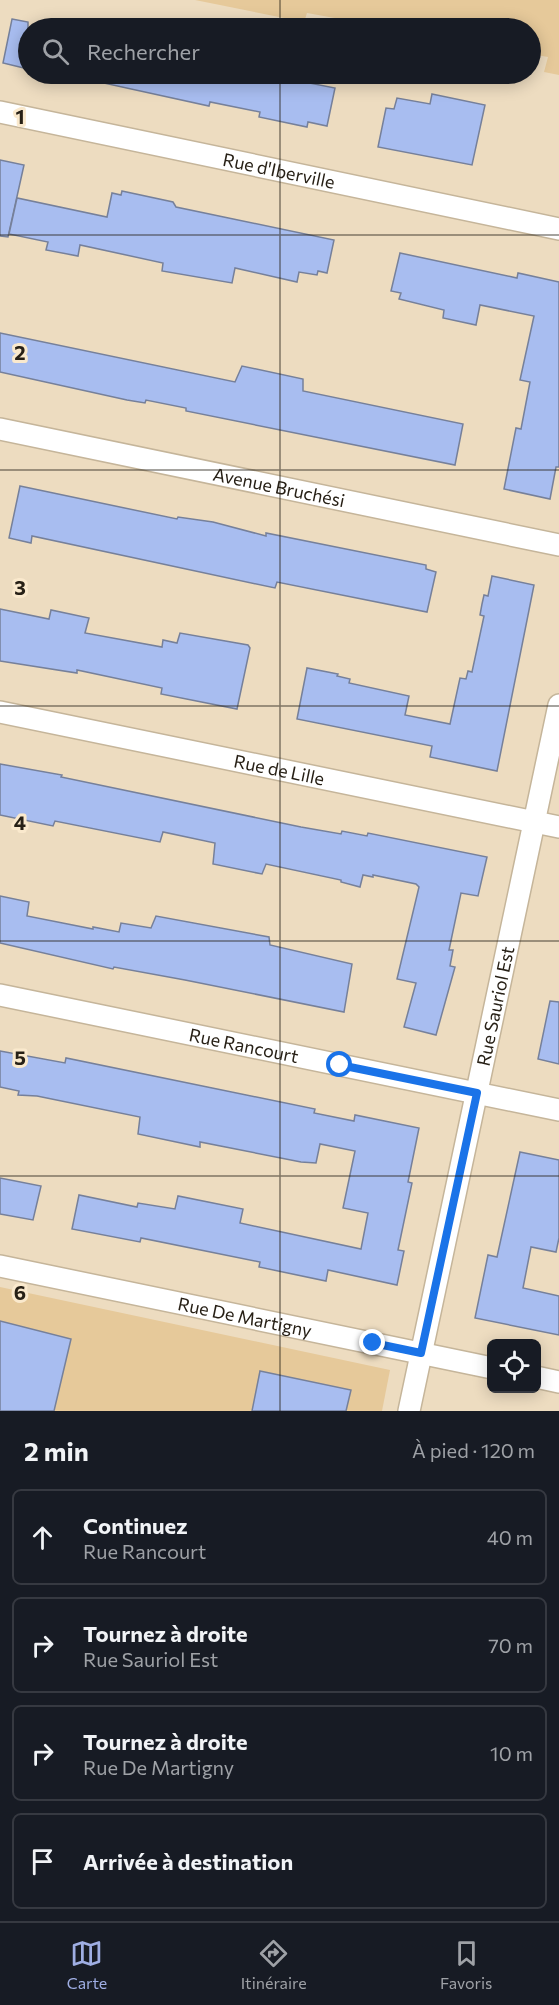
<!DOCTYPE html>
<html lang="fr">
<meta charset="utf-8">
<style>
body{margin:0;font-family:Commissioner,sans-serif;background:#20242c;color:#f1f3f6}
.controls{position:absolute;right:18px;bottom:18px;display:grid;overflow:hidden;border-radius:9px;box-shadow:0 3px 15px #0003}
.controls button{width:54px;height:54px;display:grid;place-items:center;padding:0;border:0;border-bottom:2px solid #363941;background:#171b24;color:#f1f3f6;font:30px sans-serif}
.stop{position:absolute;width:18px;height:18px;margin:-14px;border:4px solid #1a73e8;border-radius:50%;background:#fff}
.stop.end{background:#1a73e8;border-color:#fff;box-shadow:0 2px 6px #0008}
.list{margin:0;padding:0;list-style:none}
h2{display:flex;justify-content:space-between;align-items:center;height:78px;margin:0;padding:0 24px;font-size:26px}
h2 small{font-size:20px;font-weight:400;color:#9ea1a6}
.list li{display:grid;grid-template-columns:39px 1fr auto;gap:18px;align-items:center;box-sizing:border-box;height:96px;margin:0 12px 12px;padding:0 12px;border:2px solid #363941;border-radius:9px}
.list b{display:block;font-size:22px;white-space:nowrap}
.list p{margin:0;font-size:20px;white-space:nowrap;color:#9ea1a6}
.list em{font-size:20px;font-style:normal;color:#9ea1a6}
.icon{flex:none;width:33px;height:33px;fill:none;stroke:currentColor;stroke-width:2;stroke-linecap:round;stroke-linejoin:round}
.map{position:relative;flex:none;width:559px;height:1411px;overflow:hidden}
.search{position:absolute;background:#171b24;box-shadow:0 3px 15px #0003;left:18px;right:18px;top:18px;height:66px;display:flex;align-items:center;gap:15px;box-sizing:border-box;padding:0 21px;border-radius:33px;color:#9ea1a6;font-size:22px}
.sheet{height:510px;background:#171b24}
nav{display:flex;justify-content:space-around;align-items:center;box-sizing:border-box;height:84px;border-top:2px solid #363941;background:#171b24;font-size:16px;color:#9ea1a6}
nav a{display:grid;justify-items:center;gap:3px}
nav .on{color:#9faee3}
.map>svg:first-child{display:block}
.green{fill:#e6c99a}
.building{fill:#a8bdf0;stroke:#76809a;stroke-width:1.5}
.lines{fill:none;stroke-linecap:round;stroke-linejoin:round}
.street-casing{stroke:#c5b59a;stroke-width:24}
.street{stroke:#fff;stroke-width:21}
.route{stroke:#1a73e8;stroke-width:8}
.grid{fill:none;stroke:#272016;stroke-width:1.5;stroke-opacity:0.55}
.labels{text-anchor:middle;dominant-baseline:central;stroke-width:6;stroke-linejoin:round;paint-order:stroke}
.street-label{font-size:18px;fill:#272016;stroke:#fae9cd}
.grid-label{font-size:20px;text-anchor:middle;font-weight:bold;fill:#272016;stroke:#fae9cd;stroke-width:6;stroke-linejoin:round;paint-order:stroke}
</style>
<div class="map">
<svg width="559" height="1411" viewBox="0 0 559 1411">
<rect width="100%" height="100%" fill="#eddcc0"/>
<!-- green -->
<g class="green">
<path d="M 195,0 L 559,0 L 559,75 L 544,72 L 548,57 L 531,54 L 530,28 L 390,28 L 307,13 L 304,22 Z"/>
<path d="M 0,1287 L 390,1370 L 382,1411 L 0,1411 Z"/>
</g>
<!-- building -->
<g class="building">
<path d="M 12,19 L 28,22 L 28,69 L 3,63 Z"/>
<path d="M 100,74 L 264,74 L 335,88 L 327,126 L 308,122 L 307,127 L 259,117 L 260,112 L 210,102 L 209,106 L 99,82 Z"/>
<path d="M 432,94 L 485,105 L 472,165 L 378,147 L 386,108 L 394,109 L 397,98 L 430,104 Z"/>
<path d="M 0,160 L 24,165 L 8,237 L 0,236 Z"/>
<path d="M 122,191 L 173,202 L 176,207 L 334,240 L 327,273 L 318,271 L 317,275 L 299,272 L 297,282 L 235,268 L 232,283 L 162,271 L 163,263 L 80,245 L 78,256 L 46,250 L 48,242 L 9,234 L 17,198 L 107,217 L 112,193 L 121,195 Z"/>
<path d="M 400,253 L 517,278 L 518,273 L 559,282 L 559,467 L 556,467 L 550,499 L 504,489 L 516,428 L 521,429 L 530,382 L 520,380 L 534,316 L 480,305 L 476,325 L 443,318 L 444,310 L 399,299 L 401,293 L 391,291 Z"/>
<path d="M 0,333 L 235,382 L 242,366 L 303,379 L 303,391 L 463,424 L 455,465 L 186,411 L 186,408 L 146,400 L 145,403 L 127,400 L 0,372 Z"/>
<path d="M 20,486 L 177,519 L 178,517 L 213,522 L 266,536 L 266,533 L 426,565 L 426,569 L 436,572 L 427,612 L 277,582 L 275,588 L 32,536 L 31,543 L 9,538 Z"/>
<path d="M 492,576 L 534,585 L 497,771 L 430,757 L 432,746 L 297,719 L 307,668 L 338,674 L 337,676 L 350,679 L 349,683 L 409,696 L 405,715 L 450,724 L 460,678 L 466,679 L 468,671 L 472,672 L 484,616 L 480,615 L 482,604 L 484,595 L 488,596 Z"/>
<path d="M 0,609 L 49,619 L 51,610 L 89,618 L 85,633 L 162,647 L 163,640 L 177,643 L 180,633 L 248,645 L 250,648 L 237,709 L 161,694 L 162,688 L 77,670 L 77,673 L 0,661 Z"/>
<path d="M 0,764 L 62,775 L 61,777 L 301,827 L 341,834 L 342,831 L 367,836 L 368,833 L 487,857 L 478,896 L 461,893 L 449,950 L 453,950 L 450,966 L 455,967 L 436,1035 L 404,1027 L 416,983 L 397,979 L 419,887 L 416,884 L 373,875 L 373,877 L 363,875 L 360,887 L 341,882 L 341,880 L 266,864 L 262,874 L 213,864 L 215,843 L 163,832 L 160,842 L 55,821 L 53,826 L 0,815 Z"/>
<path d="M 0,896 L 29,902 L 27,916 L 93,929 L 93,927 L 119,932 L 121,923 L 151,928 L 156,916 L 269,937 L 270,945 L 352,964 L 344,1012 L 185,980 L 114,967 L 113,969 L 0,943 Z"/>
<path d="M 550,1001 L 559,1002 L 559,1064 L 538,1059 Z"/>
<path d="M 0,1051 L 65,1063 L 66,1058 L 315,1109 L 314,1113 L 354,1121 L 355,1115 L 419,1128 L 408,1182 L 412,1183 L 398,1250 L 404,1251 L 397,1285 L 328,1270 L 326,1281 L 259,1267 L 260,1262 L 141,1238 L 140,1242 L 72,1229 L 79,1195 L 137,1207 L 138,1203 L 175,1209 L 178,1196 L 243,1209 L 240,1223 L 361,1249 L 368,1213 L 343,1208 L 355,1151 L 320,1144 L 316,1163 L 301,1162 L 200,1142 L 200,1147 L 138,1134 L 140,1117 L 37,1096 L 18,1095 L 19,1091 L 0,1087 Z"/>
<path d="M 520,1152 L 559,1160 L 559,1238 L 556,1252 L 531,1247 L 523,1288 L 559,1296 L 559,1335 L 475,1318 L 488,1255 L 497,1257 Z"/>
<path d="M 0,1178 L 41,1186 L 33,1220 L 0,1214 Z"/>
<path d="M 0,1321 L 71,1339 L 54,1411 L 0,1411 Z"/>
<path d="M 260,1371 L 351,1390 L 346,1411 L 252,1411 Z"/>
</g>
<g class="lines">
<!-- street casing -->
<g class="street-casing">
<g id="street">
<path id="s1" d="M 0,112 L 559,229"/>
<path id="s2" d="M 0,429 L 559,545"/>
<path id="s3" d="M 0,712 L 559,827"/>
<path id="s4" d="M 0,995 L 559,1110"/>
<path id="s5" d="M 0,1266 L 492,1368"/>
<path d="M 536,1377 L 559,1382"/>
<path id="s6" d="M 409,1411 L 559,705"/>
</g>
</g>
<!-- street -->
<use href="#street" class="street"/>
</g>
<g class="lines">
<!-- route -->
<path class="route" d="M 340,1065 L 477,1093 L 421,1353 L 373,1343"/>
</g>
<!-- grid -->
<path class="grid" d="M 280,0 L 280,28M 280,74 L 280,1411M 0,235 L 559,235M 0,470 L 559,470M 0,706 L 559,706M 0,941 L 559,941M 0,1176 L 559,1176"/>
<g class="labels">
<!-- street labels -->
<g class="street-label">
<text stroke="none"><textPath href="#s1" startOffset="285">Rue d'Iberville</textPath></text>
<text stroke="none"><textPath href="#s2" startOffset="285">Avenue Bruchési</textPath></text>
<text stroke="none"><textPath href="#s3" startOffset="285">Rue de Lille</textPath></text>
<text stroke="none"><textPath href="#s6" startOffset="414">Rue Sauriol Est</textPath></text>
<text stroke="none"><textPath href="#s4" startOffset="249">Rue Rancourt</textPath></text>
<text stroke="none"><textPath href="#s5" startOffset="250">Rue De Martigny</textPath></text>
</g>
</g>
<g class="grid-label">
<text x="20" y="124">1</text>
<text x="20" y="360">2</text>
<text x="20" y="595">3</text>
<text x="20" y="830">4</text>
<text x="20" y="1065">5</text>
<text x="20" y="1300">6</text>
</g>
</svg>
<div class="controls">
<button><svg class="icon" aria-label="locate" viewBox="0 0 24 24"><circle cx="12" cy="12" r="6"/><path d="M12 2v4M12 18v4M2 12h4M18 12h4"/></svg></button>
</div>
<div class="stop" style="left:340px;top:1065px"></div>
<div class="stop end" style="left:373px;top:1343px"></div>
<div class="search"><svg class="icon" aria-label="search" viewBox="0 0 24 24"><circle cx="10" cy="10" r="6"/><path d="M15 15l6 6"/></svg>Rechercher</div>
</div>
<section class="sheet">
<h2>2 min<small>À pied · 120 m</small></h2>
<ul class="list">
<li><svg class="icon" aria-label="ahead" viewBox="0 0 24 24"><path d="M12 20V5M6 11l6-6 6 6"/></svg><div><b>Continuez</b><p>Rue Rancourt</p></div><em>40 m</em></li>
<li><svg class="icon" aria-label="right" viewBox="0 0 24 24"><path d="M7 20v-9h11M14 6l5 5-5 5"/></svg><div><b>Tournez à droite</b><p>Rue Sauriol Est</p></div><em>70 m</em></li>
<li><svg class="icon" aria-label="right" viewBox="0 0 24 24"><path d="M7 20v-9h11M14 6l5 5-5 5"/></svg><div><b>Tournez à droite</b><p>Rue De Martigny</p></div><em>10 m</em></li>
<li><svg class="icon" aria-label="arrive" viewBox="0 0 24 24"><path d="M6 21V4h12l-3 4 3 4H6"/></svg><div><b>Arrivée à destination</b></div></li>
</ul>
</section>
<nav>
<a class="on"><svg class="icon" aria-label="map" viewBox="0 0 24 24"><path d="M3 6l6-2 6 2 6-2v14l-6 2-6-2-6 2zM9 4v14M15 6v14"/></svg>Carte</a>
<a><svg class="icon" aria-label="directions" viewBox="0 0 24 24"><path d="M12 3l9 9-9 9-9-9zM9 14v-3h6M13 9l2 2-2 2"/></svg>Itinéraire</a>
<a><svg class="icon" aria-label="saved" viewBox="0 0 24 24"><path d="M7 4h10v16l-5-4-5 4z"/></svg>Favoris</a>
</nav>
